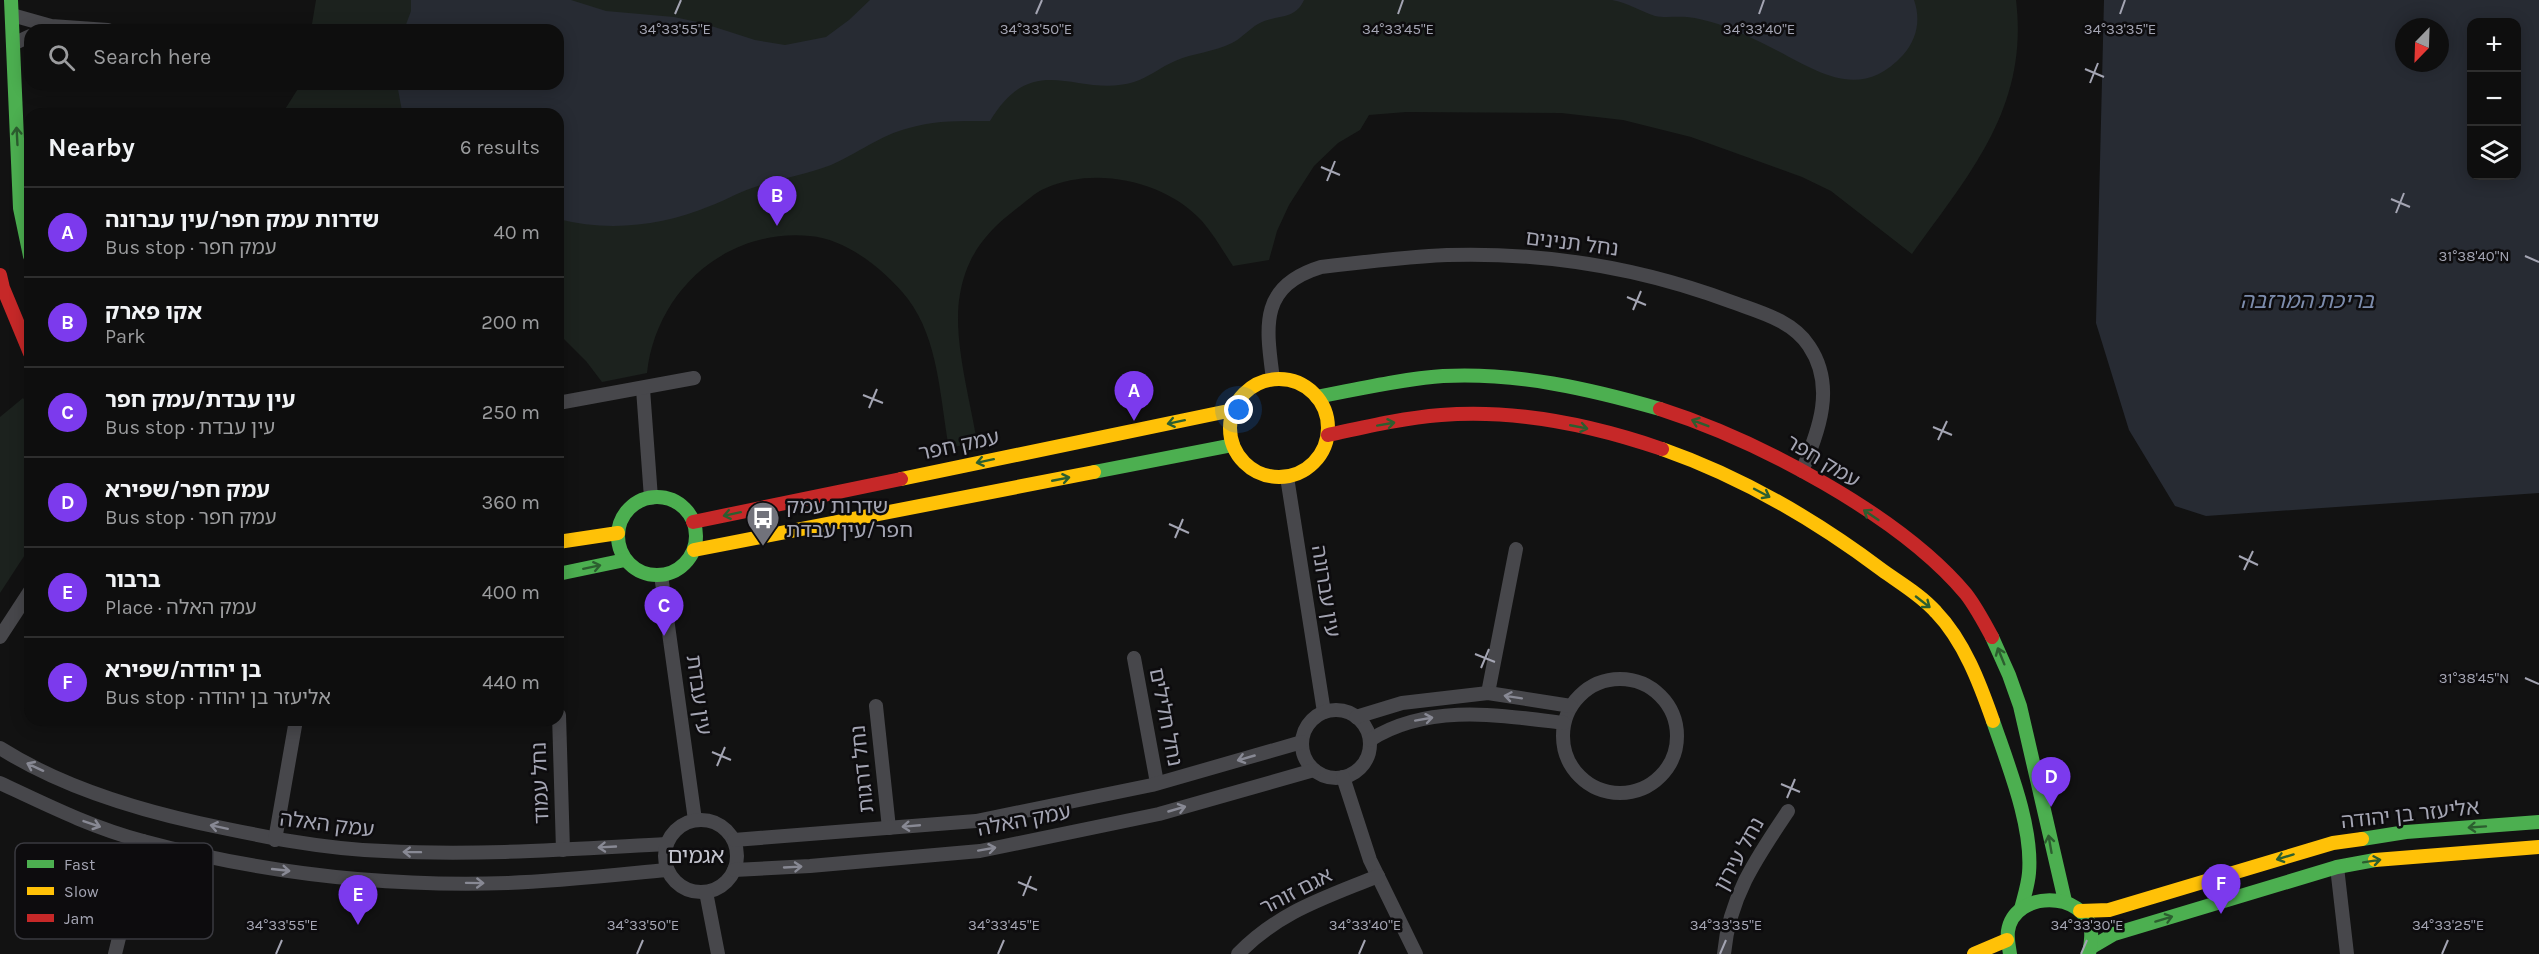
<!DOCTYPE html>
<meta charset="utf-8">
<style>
body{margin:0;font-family:Karla,"Noto Sans Hebrew",sans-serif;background:#171717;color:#f1f3f6}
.controls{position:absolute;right:18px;top:18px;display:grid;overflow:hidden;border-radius:12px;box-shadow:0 3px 15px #0003}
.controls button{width:54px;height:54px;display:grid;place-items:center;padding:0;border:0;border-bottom:2px solid #2e2e2e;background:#0e0e0e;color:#f1f3f6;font:30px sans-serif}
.compass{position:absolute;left:2395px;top:18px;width:54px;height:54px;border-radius:50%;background:#0e0e0e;box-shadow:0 3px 15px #0003;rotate:203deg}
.you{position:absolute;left:1239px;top:410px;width:21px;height:21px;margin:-15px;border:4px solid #fff;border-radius:50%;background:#1a73e8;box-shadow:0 0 0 9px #1a73e833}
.badge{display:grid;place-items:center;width:39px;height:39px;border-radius:50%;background:#7c3aed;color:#fff;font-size:20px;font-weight:700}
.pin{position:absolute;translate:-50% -50px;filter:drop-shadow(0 2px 3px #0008)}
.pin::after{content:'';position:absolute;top:32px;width:21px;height:18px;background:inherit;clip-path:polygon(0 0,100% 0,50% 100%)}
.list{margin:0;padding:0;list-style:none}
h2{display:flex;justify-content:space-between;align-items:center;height:78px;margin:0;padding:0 24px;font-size:26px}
h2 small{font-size:20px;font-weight:400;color:#9b9c9e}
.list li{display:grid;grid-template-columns:39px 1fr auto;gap:18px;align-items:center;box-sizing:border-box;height:90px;padding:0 24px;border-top:2px solid #2e2e2e}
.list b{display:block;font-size:22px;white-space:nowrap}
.list p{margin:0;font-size:20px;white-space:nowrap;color:#9b9c9e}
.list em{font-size:20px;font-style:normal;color:#9b9c9e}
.icon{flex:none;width:33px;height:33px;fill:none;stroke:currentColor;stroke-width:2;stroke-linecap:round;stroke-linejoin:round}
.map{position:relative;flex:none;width:2539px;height:954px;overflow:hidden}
.search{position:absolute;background:#0e0e0e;box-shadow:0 3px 15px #0003;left:24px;top:24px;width:540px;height:66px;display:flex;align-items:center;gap:15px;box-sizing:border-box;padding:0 21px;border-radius:18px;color:#9b9c9e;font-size:22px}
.panel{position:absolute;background:#0e0e0e;box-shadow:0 3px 15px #0003;left:24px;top:108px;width:540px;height:618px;border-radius:18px}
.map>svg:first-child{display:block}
.green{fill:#1c221e}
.water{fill:#272b33;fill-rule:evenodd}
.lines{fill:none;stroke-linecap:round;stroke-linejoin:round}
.street{stroke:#47474b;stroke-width:14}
.fast{stroke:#4caf50;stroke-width:14}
.slow{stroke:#ffc107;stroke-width:14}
.jam{stroke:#c62828;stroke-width:14}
.oneway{stroke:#2c5e2f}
.oneway2{stroke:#888994}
.ticks{fill:none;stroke:#a4a5b3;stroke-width:2}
.labels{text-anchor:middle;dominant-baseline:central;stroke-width:5;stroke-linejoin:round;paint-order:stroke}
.street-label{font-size:21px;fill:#a4a5b3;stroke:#0d0c0e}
.poi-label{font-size:21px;fill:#a4a5b3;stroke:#0d0c0e;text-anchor:start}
.water-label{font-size:22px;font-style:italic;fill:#7c8cac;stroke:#0d0c0e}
.neighbourhood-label{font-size:22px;fill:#c4c5cf;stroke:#0d0c0e}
.key{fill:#0d0c0e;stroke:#3a3a40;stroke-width:1.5}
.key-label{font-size:16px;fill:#a4a5b3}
.ticks-label{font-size:15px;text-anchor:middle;fill:#a4a5b3;stroke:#0d0c0e;stroke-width:5;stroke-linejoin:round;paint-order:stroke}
</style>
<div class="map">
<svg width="2539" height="954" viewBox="0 0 2539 954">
<rect width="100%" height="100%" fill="#121212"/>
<!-- green -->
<g class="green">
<path d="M 316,0 L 2016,0 C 2029,107 1970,173 1912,254 L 1831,191 L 1802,177 L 1691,137 L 1623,120 L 1561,113 L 1406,112 L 1369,115 L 1360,130 L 1338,143 L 1314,166 L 1289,205 L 1277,231 L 1269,260 L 1233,266 C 1223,251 1214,235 1202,221 C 1165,181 1096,166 1046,188 C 1035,192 1026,202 1016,209 C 986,232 967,255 960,294 C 952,337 970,398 977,442 L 949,448 C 940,399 939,340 908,299 C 886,271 847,239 810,236 C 726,228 656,291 647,373 L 602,382 L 586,361 L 558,333 L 558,114 L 282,114 L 301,84 L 558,84 L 558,30 L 311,30 Z"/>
<path d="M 23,398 L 30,407 L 30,547 L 0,593 L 0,417 Z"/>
</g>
<!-- water -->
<g class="water">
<path d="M 411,0 L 571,0 L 606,11 L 674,17 L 702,23 L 755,40 L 785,45 L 826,37 L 849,20 L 870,0 L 1304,0 C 1295,21 1275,14 1258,24 C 1249,29 1242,38 1232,43 C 1214,52 1193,53 1175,61 C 1161,67 1149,77 1134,82 C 1078,99 1034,47 990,121 C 963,121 935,120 909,128 C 880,135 857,154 831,165 C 805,175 778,179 752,188 C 737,193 724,201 710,206 C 662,226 609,232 558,219 L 558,114 L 403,114 L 402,111 L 397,84 L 558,84 L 558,30 L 404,30 L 411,11 Z"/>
<path d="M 1612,0 L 1914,0 C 1921,20 1917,39 1903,55 C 1861,101 1820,73 1776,50 C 1757,40 1738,31 1718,24 C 1708,21 1697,18 1687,17 C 1676,16 1665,18 1655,16 C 1640,11 1628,3 1612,0 Z"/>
<path d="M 2104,0 L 2539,0 L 2539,493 L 2206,516 L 2175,506 L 2129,430 L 2096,323 ZM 2472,22 L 2516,22 L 2516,176 L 2472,176 ZM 2404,27 L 2440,27 L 2440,63 L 2404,63 Z"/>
</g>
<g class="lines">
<!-- street -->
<g class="street">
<path d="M 12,15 L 51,26 L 108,30"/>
<path d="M 13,44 L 30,36"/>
<path d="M 1273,379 C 1266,326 1259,286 1321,267 C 1363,262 1405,257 1447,255 C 1544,252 1641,268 1732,302 C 1759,312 1792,320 1809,346 C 1836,386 1819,430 1802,471"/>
<path d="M 643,389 L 651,498"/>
<path d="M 558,403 L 694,378"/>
<path d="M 1287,477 L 1324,712"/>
<path d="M 661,575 L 695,820"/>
<path d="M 0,637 L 30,591"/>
<path d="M 1134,658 L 1157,783"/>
<circle cx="1620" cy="736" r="57"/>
<path d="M 1488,693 L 1516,549"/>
<path d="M 876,706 L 889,828"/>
<circle cx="1336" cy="744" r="34"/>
<path d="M 559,715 L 563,850"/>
<path d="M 1356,717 L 1402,703 L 1488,693 L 1571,706"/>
<path d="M 1370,740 C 1428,703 1499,715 1564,723"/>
<path d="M 0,748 C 60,786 131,808 199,823 C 260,836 321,849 384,851 C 478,856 572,849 666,844"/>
<path d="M 1343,777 L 1370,860 L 1416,954"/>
<path d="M 0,783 C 47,805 93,828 143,841 C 261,873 386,887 508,883 C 561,881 614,875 667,870"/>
<circle cx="701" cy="856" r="36"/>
<path d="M 275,840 L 296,720"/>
<path d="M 734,840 L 976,821 L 1152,785 L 1302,742"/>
<path d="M 2337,867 L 2347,954"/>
<path d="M 734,870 L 810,866 L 980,851 L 1159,814 L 1314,770"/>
<path d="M 706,892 L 718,954"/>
<path d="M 115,954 L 143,841"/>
<path d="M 1238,954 C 1280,911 1325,898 1378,876"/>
<path d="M 1724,954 C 1729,897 1757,857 1788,811"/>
</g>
<!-- fast -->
<g class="fast">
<path d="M 11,0 L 20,208 L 30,256"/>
<path d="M 1317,397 C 1359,389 1401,379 1443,376 C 1516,372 1590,389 1660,409"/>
<path d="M 1094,472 L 1233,445"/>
<circle cx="657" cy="536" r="39"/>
<path d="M 558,574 L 625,560"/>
<path d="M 1992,637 L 2009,675 L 2020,706 L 2065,901"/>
<path d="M 1993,721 C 2008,765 2033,826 2029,873 C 2028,885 2024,897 2021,909"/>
<path d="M 2362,839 L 2406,832 L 2539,822"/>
<path d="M 2090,948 L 2114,934 L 2337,867 L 2375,860"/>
<path d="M 2010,954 C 2009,947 2007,938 2008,931 C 2014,890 2085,890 2091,931 C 2092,938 2090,947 2089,954"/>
</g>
<!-- slow -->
<g class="slow">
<circle cx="1279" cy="428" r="49"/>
<path d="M 1662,449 C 1742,477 1814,519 1882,570 C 1900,583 1921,595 1936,612 C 1964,641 1980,684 1993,721"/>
<path d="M 901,479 L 1233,410"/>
<path d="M 558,542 L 618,533"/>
<path d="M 694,550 L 1094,472"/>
<path d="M 2375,860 L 2539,847"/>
<path d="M 2080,911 L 2109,910 L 2333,843 L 2362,839"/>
<path d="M 1974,954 L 2007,940"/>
</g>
<!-- jam -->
<g class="jam">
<path d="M 0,275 L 3,288 L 30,353"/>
<path d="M 1660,409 C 1757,440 1900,515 1966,594 C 1976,607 1984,622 1992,637"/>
<path d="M 1328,435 C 1365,427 1403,418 1441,415 C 1515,409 1592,425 1662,449"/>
<path d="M 693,522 L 901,479"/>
</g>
</g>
<!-- one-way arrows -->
<defs><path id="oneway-shaft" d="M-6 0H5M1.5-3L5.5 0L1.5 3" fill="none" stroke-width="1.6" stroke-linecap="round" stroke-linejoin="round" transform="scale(1.5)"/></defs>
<g class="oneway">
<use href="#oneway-shaft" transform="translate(17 136) rotate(-93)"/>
<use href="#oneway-shaft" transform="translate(1176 422) rotate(168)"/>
<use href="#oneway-shaft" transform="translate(1700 423) rotate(-159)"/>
<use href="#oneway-shaft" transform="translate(1386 424) rotate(-10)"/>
<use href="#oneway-shaft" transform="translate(1579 427) rotate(11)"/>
<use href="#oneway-shaft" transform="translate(985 461) rotate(168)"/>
<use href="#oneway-shaft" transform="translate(1061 479) rotate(-11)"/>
<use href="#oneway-shaft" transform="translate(1762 493) rotate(28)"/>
<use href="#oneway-shaft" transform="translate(732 514) rotate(168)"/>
<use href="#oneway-shaft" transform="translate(1871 515) rotate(-146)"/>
<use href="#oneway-shaft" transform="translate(592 567) rotate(-12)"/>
<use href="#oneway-shaft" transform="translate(1923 602) rotate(38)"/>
<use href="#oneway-shaft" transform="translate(2001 656) rotate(-112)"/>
<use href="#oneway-shaft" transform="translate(2477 827) rotate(176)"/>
<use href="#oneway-shaft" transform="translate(2050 844) rotate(-100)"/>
<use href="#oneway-shaft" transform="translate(2285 857) rotate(163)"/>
<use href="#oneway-shaft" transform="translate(2372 861) rotate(-9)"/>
<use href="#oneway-shaft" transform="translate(2164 919) rotate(-17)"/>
</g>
<g class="oneway2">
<use href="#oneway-shaft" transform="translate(1513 697) rotate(-171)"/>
<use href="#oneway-shaft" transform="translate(1424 719) rotate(-10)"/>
<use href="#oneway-shaft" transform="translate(1246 758) rotate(164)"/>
<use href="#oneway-shaft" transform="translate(35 767) rotate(-155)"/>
<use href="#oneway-shaft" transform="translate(1177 809) rotate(-16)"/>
<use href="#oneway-shaft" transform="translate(92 824) rotate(19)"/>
<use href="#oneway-shaft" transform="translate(911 826) rotate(175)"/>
<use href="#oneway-shaft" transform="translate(219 827) rotate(-168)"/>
<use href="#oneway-shaft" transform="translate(607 847) rotate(177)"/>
<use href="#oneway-shaft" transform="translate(987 849) rotate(-10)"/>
<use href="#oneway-shaft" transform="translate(412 852) rotate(-179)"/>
<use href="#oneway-shaft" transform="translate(793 867) rotate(-3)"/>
<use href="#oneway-shaft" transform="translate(281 870) rotate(6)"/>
<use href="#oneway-shaft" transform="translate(475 883) rotate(1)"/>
</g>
<!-- ticks -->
<path class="ticks" d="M 675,14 L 681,0M 1036,14 L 1042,0M 1398,14 L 1403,0M 1759,14 L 1764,0M 2120,14 L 2125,0M 2085,69 L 2104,77M 2090,83 L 2098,63M 1321,167 L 1340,175M 1327,181 L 1335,161M 2391,199 L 2410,207M 2396,213 L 2404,193M 2525,256 L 2539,262M 1627,297 L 1646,305M 1633,310 L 1641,291M 863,395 L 883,403M 869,408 L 877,389M 1933,427 L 1952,435M 1938,440 L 1947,421M 1169,524 L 1189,533M 1175,538 L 1183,519M 2239,556 L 2258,565M 2244,570 L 2253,551M 1475,654 L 1495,662M 1481,668 L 1489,649M 2525,678 L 2539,684M 712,752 L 731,760M 717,766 L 725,747M 1781,784 L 1800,792M 1787,798 L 1795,779M 1018,882 L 1037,890M 1023,896 L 1031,876M 276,954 L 282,940M 637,954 L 643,940M 998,954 L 1004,940M 1359,954 L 1365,940M 1720,954 L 1726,940M 2081,954 L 2087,940M 2442,954 L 2448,940"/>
<!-- icons -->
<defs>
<g id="bus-pin" transform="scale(1.725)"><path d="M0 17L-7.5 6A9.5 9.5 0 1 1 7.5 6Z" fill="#71727b" stroke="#0d0c0e"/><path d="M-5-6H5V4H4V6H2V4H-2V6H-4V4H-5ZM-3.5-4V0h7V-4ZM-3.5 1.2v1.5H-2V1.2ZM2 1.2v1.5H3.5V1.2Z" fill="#fff"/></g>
</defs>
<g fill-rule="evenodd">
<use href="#bus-pin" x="763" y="518"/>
</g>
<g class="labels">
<!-- street labels -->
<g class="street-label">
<text transform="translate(1572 243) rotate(7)">נחל תנינים</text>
<text transform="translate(959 445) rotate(-12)">עמק חפר</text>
<text transform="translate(1823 461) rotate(31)">עמק חפר</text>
<text transform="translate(1326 591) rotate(81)">עין עברונה</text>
<text transform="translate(699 695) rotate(82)">עין עבדת</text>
<text transform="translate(1166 717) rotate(79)">נחל חלילים</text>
<text transform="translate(862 769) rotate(-96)">נחל דרגות</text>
<text transform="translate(540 783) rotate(-92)">נחל עמוד</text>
<text transform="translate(2410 814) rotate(-6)">אליעזר בן יהודה</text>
<text transform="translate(1024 820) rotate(-11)">עמק האלה</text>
<text transform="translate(327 824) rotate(7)">עמק האלה</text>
<text transform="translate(1739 854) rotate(-61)">נחל עירון</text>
<text transform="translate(1296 891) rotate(-27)">אגם זוהר</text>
</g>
<!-- poi labels -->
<g class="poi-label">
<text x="786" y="506">שדרות עמק<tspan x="786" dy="24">חפר/עין עבדת</tspan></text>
</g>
<!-- water labels -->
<g class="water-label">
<text x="2307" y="301">בריכת המרזבה</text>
</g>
<!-- neighbourhood labels -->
<g class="neighbourhood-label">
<text x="696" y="856">אגמים</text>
</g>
</g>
<!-- legend -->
<rect x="15" y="843" width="198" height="96" rx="9" class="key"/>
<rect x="27" y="860" width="27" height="8" fill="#4caf50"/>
<rect x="27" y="887" width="27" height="8" fill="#ffc107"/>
<rect x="27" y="914" width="27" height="8" fill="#c62828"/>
<g class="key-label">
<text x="64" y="870">Fast</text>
<text x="64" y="897">Slow</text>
<text x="64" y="924">Jam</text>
</g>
<g class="ticks-label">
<text x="675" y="34">34°33'55"E</text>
<text x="1036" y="34">34°33'50"E</text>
<text x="1398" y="34">34°33'45"E</text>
<text x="1759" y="34">34°33'40"E</text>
<text x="2120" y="34">34°33'35"E</text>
<text x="2474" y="261">31°38'40"N</text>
<text x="2474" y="683">31°38'45"N</text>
<text x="282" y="930">34°33'55"E</text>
<text x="643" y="930">34°33'50"E</text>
<text x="1004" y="930">34°33'45"E</text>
<text x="1365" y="930">34°33'40"E</text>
<text x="1726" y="930">34°33'35"E</text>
<text x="2087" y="930">34°33'30"E</text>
<text x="2448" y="930">34°33'25"E</text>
</g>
</svg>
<div class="controls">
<button>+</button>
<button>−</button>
<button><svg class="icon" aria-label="layers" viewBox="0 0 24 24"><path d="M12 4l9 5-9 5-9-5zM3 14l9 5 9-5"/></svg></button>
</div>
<svg class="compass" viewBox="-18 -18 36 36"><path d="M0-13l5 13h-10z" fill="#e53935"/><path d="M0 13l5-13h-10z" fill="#9b9c9e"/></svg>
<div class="you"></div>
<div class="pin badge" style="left:1134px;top:421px">A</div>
<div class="pin badge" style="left:777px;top:226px">B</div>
<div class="pin badge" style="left:664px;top:636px">C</div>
<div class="pin badge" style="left:2051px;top:807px">D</div>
<div class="pin badge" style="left:358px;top:925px">E</div>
<div class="pin badge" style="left:2221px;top:914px">F</div>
<div class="search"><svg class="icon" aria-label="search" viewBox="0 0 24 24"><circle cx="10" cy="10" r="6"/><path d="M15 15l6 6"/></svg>Search here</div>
<section class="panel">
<h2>Nearby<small>6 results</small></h2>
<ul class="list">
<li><span class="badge">A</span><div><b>שדרות עמק חפר/עין עברונה</b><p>Bus stop · עמק חפר</p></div><em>40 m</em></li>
<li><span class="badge">B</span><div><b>אקו פארק</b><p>Park</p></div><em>200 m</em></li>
<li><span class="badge">C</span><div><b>עין עבדת/עמק חפר</b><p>Bus stop · עין עבדת</p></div><em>250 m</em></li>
<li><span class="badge">D</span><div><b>עמק חפר/שפירא</b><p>Bus stop · עמק חפר</p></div><em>360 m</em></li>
<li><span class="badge">E</span><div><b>ברבור</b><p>Place · עמק האלה</p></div><em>400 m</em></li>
<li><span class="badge">F</span><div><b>בן יהודה/שפירא</b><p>Bus stop · אליעזר בן יהודה</p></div><em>440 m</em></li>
</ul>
</section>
</div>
